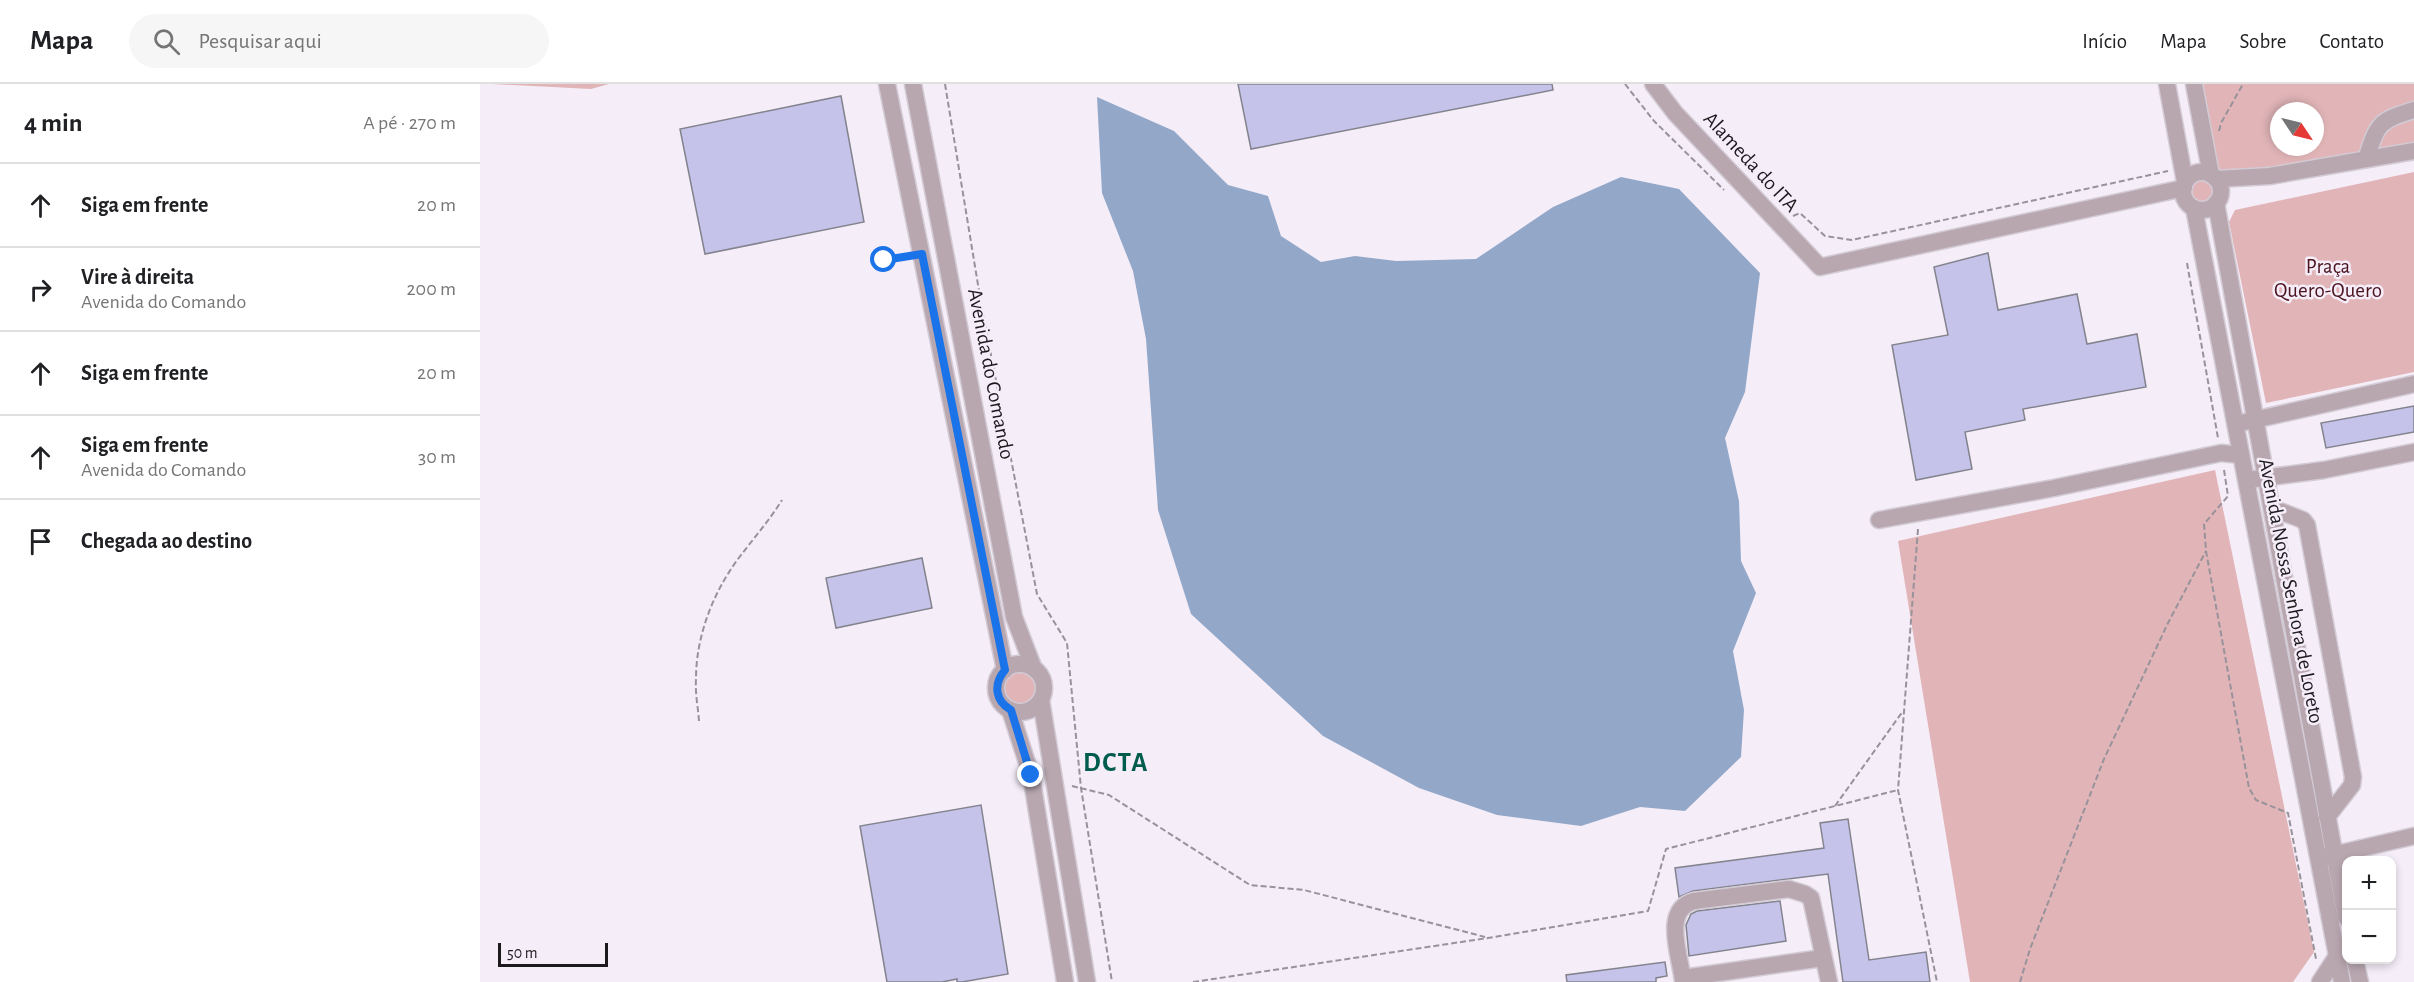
<!DOCTYPE html>
<html lang="pt">
<meta charset="utf-8">
<style>
body{margin:0;font-family:"Alegreya Sans",sans-serif;background:#f6f6f6;color:#202124}
.controls{position:absolute;right:18px;bottom:18px;display:grid;overflow:hidden;border-radius:12px;box-shadow:0 3px 9px #0003}
.controls button{width:54px;height:54px;display:grid;place-items:center;padding:0;border:0;border-bottom:2px solid #e0e0e0;background:#fff;color:#202124;font:30px sans-serif}
.compass{position:absolute;left:1790px;top:18px;width:54px;height:54px;border-radius:50%;background:#fff;box-shadow:0 3px 9px #0003;rotate:125deg}
.scale{position:absolute;left:18px;bottom:15px;width:110px;box-sizing:border-box;padding-left:6px;border:3px solid #1d1a1e;border-top:0;font-size:16px;line-height:21px;white-space:nowrap;color:#1d1a1e;-webkit-text-stroke:4px #f5edf8;paint-order:stroke}
.stop{position:absolute;width:18px;height:18px;margin:-14px;border:4px solid #1a73e8;border-radius:50%;background:#fff}
.stop.end{background:#1a73e8;border-color:#fff;box-shadow:0 2px 6px #0008}
.list{margin:0;padding:0;list-style:none}
h2{display:flex;justify-content:space-between;align-items:center;height:78px;margin:0;padding:0 24px;font-size:26px}
h2 small{font-size:20px;font-weight:400;color:#757577}
.list li{display:grid;grid-template-columns:39px 1fr auto;gap:18px;align-items:center;box-sizing:border-box;height:84px;padding:0 24px;border-top:2px solid #e0e0e0}
.list b{display:block;font-size:22px;white-space:nowrap}
.list p{margin:0;font-size:20px;white-space:nowrap;color:#757577}
.list em{font-size:20px;font-style:normal;color:#757577}
.icon{flex:none;width:33px;height:33px;fill:none;stroke:currentColor;stroke-width:2;stroke-linecap:round;stroke-linejoin:round}
.map{position:relative;flex:none;width:1934px;height:898px;overflow:hidden}
header{display:flex;align-items:center;gap:36px;box-sizing:border-box;height:84px;padding:0 30px;background:#fff;border-bottom:2px solid #e0e0e0}
header strong{font-size:28px}
nav{display:flex;gap:33px;margin-inline-start:auto;font-size:21px}
.search{width:420px;height:54px;background:#f6f6f6;display:flex;align-items:center;gap:15px;box-sizing:border-box;padding:0 21px;border-radius:33px;color:#757577;font-size:22px}
main{display:flex}
aside{flex:1;background:#fff}
.map>svg:first-child{display:block}
.green{fill:#e1b5b8;fill-rule:evenodd}
.water{fill:#93a8c9}
.building{fill:#c6c3ea;stroke:#83838e;stroke-width:1.5}
.lines{fill:none;stroke-linecap:round;stroke-linejoin:round}
.minor-casing{stroke:#d2cbd5;stroke-width:19}
.path{stroke:#98929a;stroke-width:2;stroke-dasharray:6 3;stroke-linecap:butt}
.minor{stroke:#b9a7b0;stroke-width:16}
.route{stroke:#1a73e8;stroke-width:8}
.labels{text-anchor:middle;dominant-baseline:central;stroke-width:5;stroke-linejoin:round;paint-order:stroke}
.street-label{font-size:21px;fill:#1d1a1e;stroke:#f5edf8}
.park-label{font-size:21px;fill:#4b141f;stroke:#f5edf8}
.district-label{font-size:27px;font-weight:bold;letter-spacing:1.5px;fill:#005c4c;stroke:#f5edf8}
</style>
<header>
<strong>Mapa</strong>
<div class="search"><svg class="icon" aria-label="search" viewBox="0 0 24 24"><circle cx="10" cy="10" r="6"/><path d="M15 15l6 6"/></svg>Pesquisar aqui</div>
<nav><a>Início</a><a>Mapa</a><a>Sobre</a><a>Contato</a></nav>
</header>
<main>
<aside>
<h2>4 min<small>A pé · 270 m</small></h2>
<ul class="list">
<li><svg class="icon" aria-label="ahead" viewBox="0 0 24 24"><path d="M12 20V5M6 11l6-6 6 6"/></svg><div><b>Siga em frente</b></div><em>20 m</em></li>
<li><svg class="icon" aria-label="right" viewBox="0 0 24 24"><path d="M7 20v-9h11M14 6l5 5-5 5"/></svg><div><b>Vire à direita</b><p>Avenida do Comando</p></div><em>200 m</em></li>
<li><svg class="icon" aria-label="ahead" viewBox="0 0 24 24"><path d="M12 20V5M6 11l6-6 6 6"/></svg><div><b>Siga em frente</b></div><em>20 m</em></li>
<li><svg class="icon" aria-label="ahead" viewBox="0 0 24 24"><path d="M12 20V5M6 11l6-6 6 6"/></svg><div><b>Siga em frente</b><p>Avenida do Comando</p></div><em>30 m</em></li>
<li><svg class="icon" aria-label="arrive" viewBox="0 0 24 24"><path d="M6 21V4h12l-3 4 3 4H6"/></svg><div><b>Chegada ao destino</b></div></li>
</ul>
</aside>
<div class="map">
<svg width="1934" height="898" viewBox="0 0 1934 898">
<rect width="100%" height="100%" fill="#f5edf8"/>
<!-- green -->
<g class="green">
<path d="M 12,0 L 129,0 L 111,5 Z"/>
<path d="M 1714,0 L 1934,0 L 1934,68 L 1731,91 ZM 1799,27 L 1835,27 L 1835,63 L 1799,63 Z"/>
<path d="M 1934,88 L 1934,288 L 1786,319 L 1749,138 L 1755,126 Z"/>
<circle cx="1722" cy="107" r="14"/>
<path d="M 1735,386 L 1834,868 L 1813,898 L 1490,898 L 1418,457 Z"/>
<circle cx="540" cy="604" r="20"/>
</g>
<!-- water -->
<path class="water" d="M 617,13 L 694,47 L 748,101 L 788,112 L 801,152 L 841,178 L 875,172 L 916,177 L 996,175 L 1073,123 L 1141,93 L 1199,105 L 1280,189 L 1265,308 L 1245,354 L 1259,417 L 1261,477 L 1276,509 L 1253,567 L 1264,626 L 1261,673 L 1205,727 L 1160,723 L 1101,742 L 1017,731 L 939,704 L 843,652 L 711,530 L 678,426 L 666,255 L 653,187 L 622,109 Z"/>
<!-- building -->
<g class="building">
<path d="M 758,0 L 1072,0 L 1073,6 L 771,65 Z"/>
<path d="M 361,12 L 384,138 L 225,170 L 200,45 Z"/>
<path d="M 1508,169 L 1518,226 L 1597,210 L 1607,260 L 1657,250 L 1666,303 L 1543,325 L 1545,336 L 1485,348 L 1492,385 L 1436,396 L 1412,261 L 1468,251 L 1454,183 Z"/>
<path d="M 1934,322 L 1934,348 L 1846,364 L 1841,339 Z"/>
<path d="M 442,474 L 452,524 L 356,544 L 346,494 Z"/>
<path d="M 501,721 L 528,890 L 482,898 L 477,898 L 477,895 L 462,898 L 407,898 L 380,742 Z"/>
<path d="M 1368,735 L 1389,876 L 1446,868 L 1450,898 L 1363,898 L 1348,790 L 1213,807 L 1199,813 L 1195,784 L 1344,764 L 1340,739 Z"/>
<path d="M 1300,817 L 1306,857 L 1209,872 L 1206,841 L 1211,830 L 1217,827 Z"/>
<path d="M 1185,878 L 1187,892 L 1176,894 L 1176,898 L 1087,898 L 1086,891 Z"/>
</g>
<g class="lines">
<!-- minor casing -->
<g class="minor-casing">
<g id="minor">
<path d="M 407,0 L 525,586"/>
<path d="M 433,0 L 534,533 L 554,585"/>
<path d="M 1173,0 L 1195,29 L 1340,183 L 1704,104"/>
<path d="M 1687,0 L 1705,98"/>
<path d="M 1714,0 L 1731,91"/>
<path d="M 1886,75 C 1898,39 1898,37 1934,26"/>
<circle cx="1722" cy="107" r="19"/>
<path d="M 1736,95 L 1790,92 L 1934,67"/>
<path d="M 1736,119 L 1866,834"/>
<path d="M 1714,124 L 1862,898"/>
<path d="M 1765,338 L 1934,300"/>
<path d="M 1775,395 L 1844,386 L 1934,368"/>
<path d="M 1792,424 L 1823,436 L 1827,441 L 1873,693 L 1872,701 L 1847,733"/>
<path d="M 1399,436 L 1574,404 L 1741,369 L 1761,371"/>
<circle cx="540" cy="604" r="24"/>
<path d="M 561,616 L 607,898"/>
<path d="M 530,626 L 551,691 L 585,898"/>
<path d="M 1844,773 L 1934,752"/>
<path d="M 1875,876 L 1880,898"/>
<path d="M 1203,894 L 1343,874"/>
<path d="M 1203,898 C 1201,873 1181,826 1214,817 L 1309,805 L 1325,810 L 1331,814 L 1349,898"/>
<path d="M 1840,898 L 1857,872"/>
</g>
</g>
<!-- path -->
<g class="path">
<path d="M 465,0 L 501,219 L 557,510 L 587,559 L 601,704 L 632,898"/>
<path d="M 1145,0 L 1174,37 L 1244,106"/>
<path d="M 1739,47 L 1741,39 L 1763,0"/>
<path d="M 1313,132 L 1320,129 L 1345,152 L 1372,156 L 1688,87"/>
<path d="M 404,176 L 427,172"/>
<path d="M 1707,179 L 1738,354"/>
<path d="M 1744,386 L 1748,412 L 1724,440 L 1726,467 L 1769,704 L 1776,716 L 1808,729 L 1836,875"/>
<path d="M 1438,445 L 1418,706 L 1457,898"/>
<path d="M 219,637 C 218,623 215,609 216,595 C 216,552 233,509 258,475 C 273,455 289,437 302,416"/>
<path d="M 592,702 L 629,711 L 770,801 L 824,806 L 1005,853"/>
<path d="M 1355,722 L 1423,627"/>
<path d="M 713,898 L 1008,854 L 1168,827 L 1186,765 L 1418,706"/>
<path d="M 1540,898 L 1550,865 L 1624,675 L 1688,539 L 1726,467"/>
</g>
<!-- minor -->
<use href="#minor" class="minor"/>
</g>
<g class="lines">
<!-- route -->
<path class="route" d="M 404,176 L 442,170 L 525,586 C 513,600 515,617 531,626 L 551,691"/>
</g>
<g class="labels">
<!-- street labels -->
<g class="street-label">
<text transform="translate(1271 78) rotate(47)">Alameda do ITA</text>
<text transform="translate(511 290) rotate(79)">Avenida do Comando</text>
<text transform="translate(1811 507) rotate(79)">Avenida Nossa Senhora de Loreto</text>
</g>
<!-- park labels -->
<g class="park-label">
<text x="1848" y="182">Praça<tspan x="1848" dy="24">Quero-Quero</tspan></text>
</g>
<!-- district labels -->
<g class="district-label">
<text x="636" y="678">DCTA</text>
</g>
</g>
</svg>
<div class="controls">
<button>+</button>
<button>−</button>
</div>
<svg class="compass" viewBox="-18 -18 36 36"><path d="M0-13l5 13h-10z" fill="#e53935"/><path d="M0 13l5-13h-10z" fill="#757577"/></svg>
<div class="scale">50 m</div>
<div class="stop" style="left:404px;top:176px"></div>
<div class="stop end" style="left:551px;top:691px"></div>
</div>
</main>
